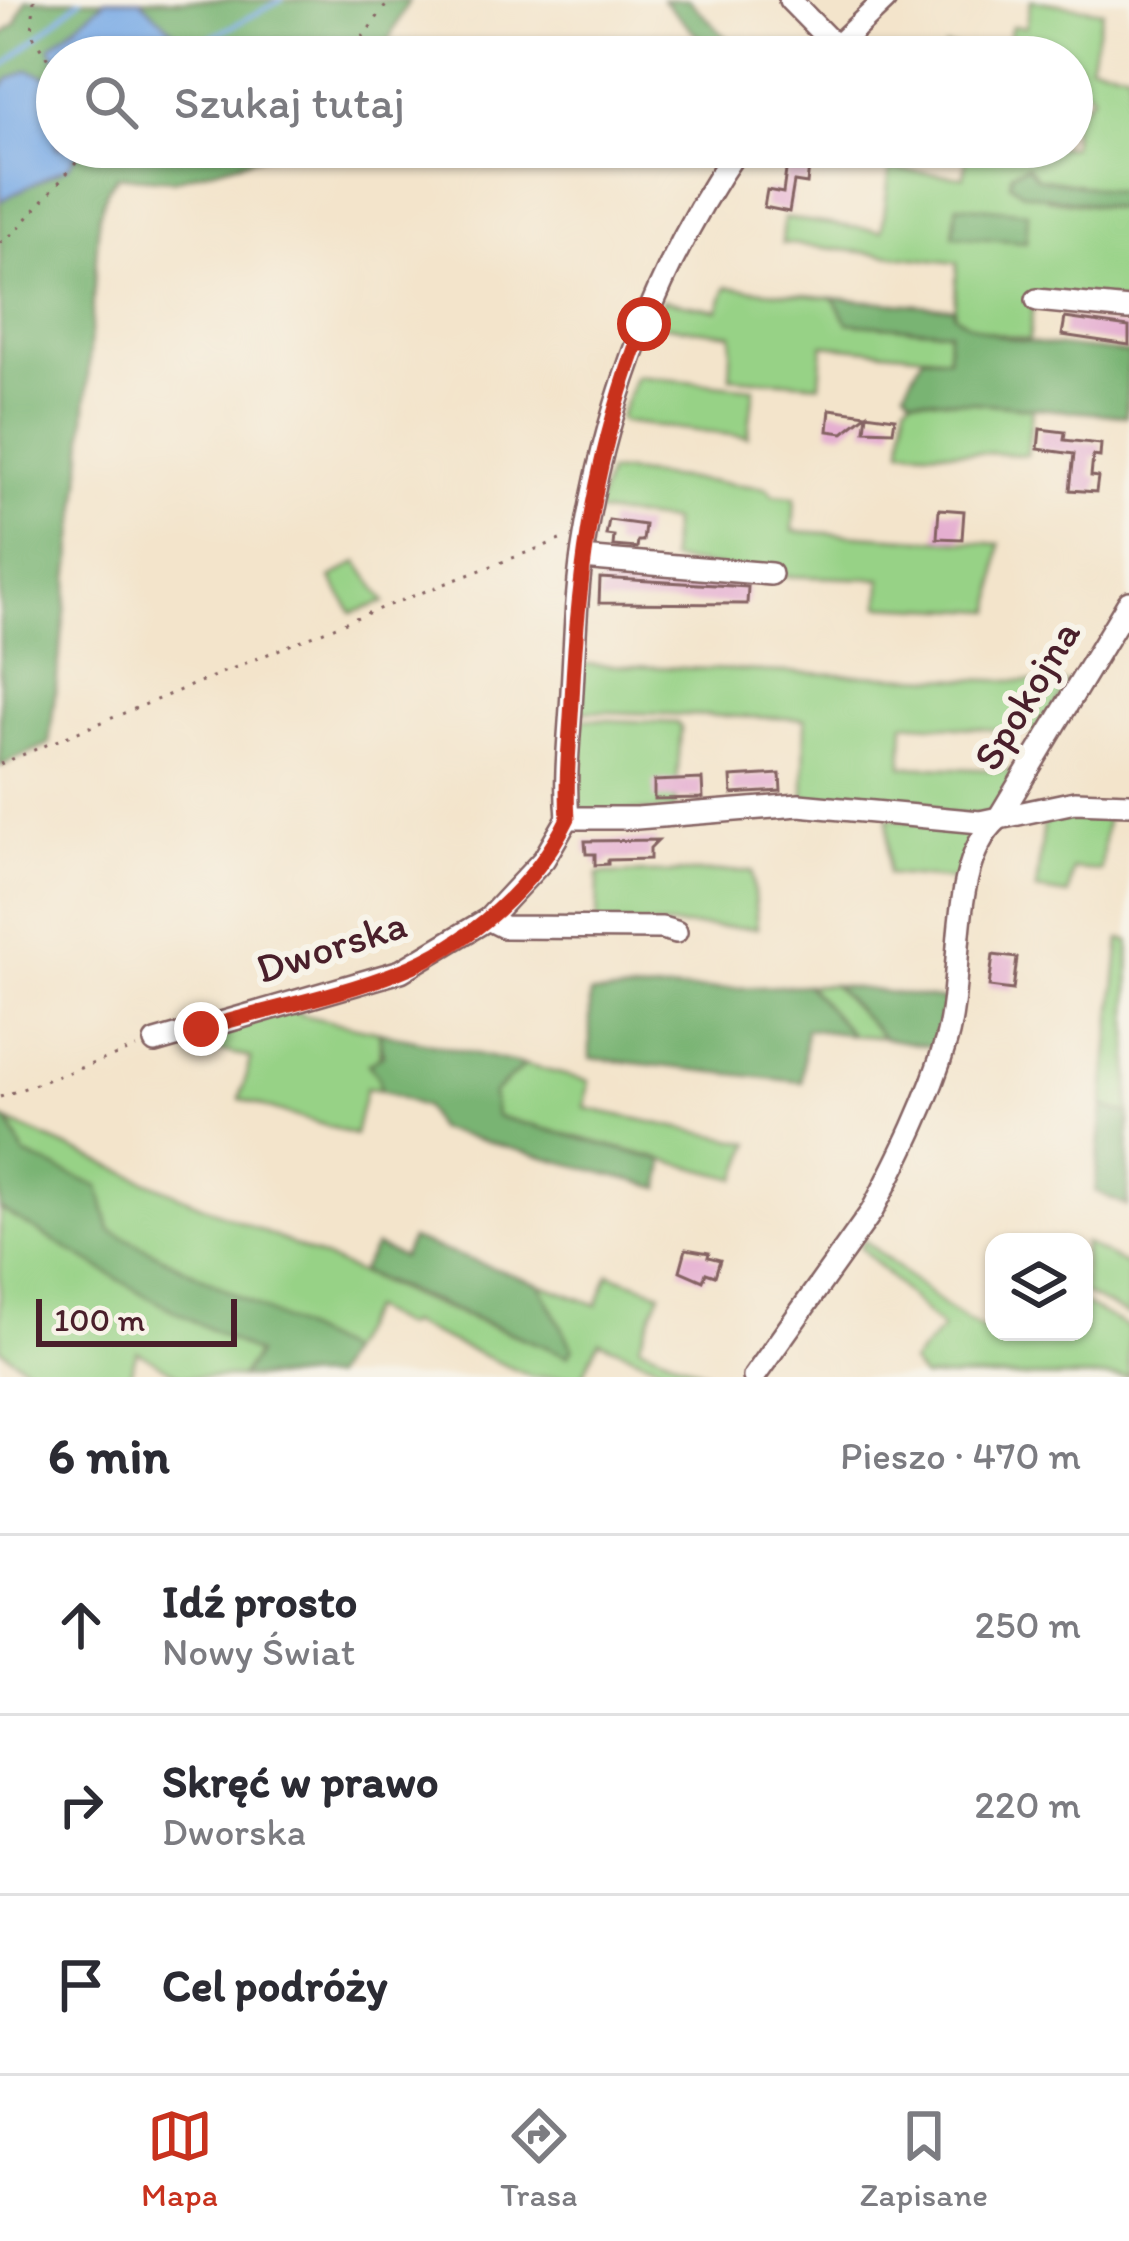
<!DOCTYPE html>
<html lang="pl">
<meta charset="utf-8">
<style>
body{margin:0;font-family:Itim,sans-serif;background:#f7f7f7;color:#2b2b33}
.controls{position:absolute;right:36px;bottom:36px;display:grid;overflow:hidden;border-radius:24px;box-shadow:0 3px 9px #0004}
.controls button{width:108px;height:108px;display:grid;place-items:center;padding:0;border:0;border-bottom:3px solid #e1e1e2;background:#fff;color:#2b2b33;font:60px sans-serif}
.scale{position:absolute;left:36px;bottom:30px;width:201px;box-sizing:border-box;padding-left:12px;border:6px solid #4a1f2b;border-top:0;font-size:33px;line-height:42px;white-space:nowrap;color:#4a1f2b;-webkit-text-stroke:9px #f7f3e8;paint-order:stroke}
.stop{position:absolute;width:36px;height:36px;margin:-27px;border:9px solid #c8321e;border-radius:50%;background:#fff}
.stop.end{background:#c8321e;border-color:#fff;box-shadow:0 3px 12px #0008}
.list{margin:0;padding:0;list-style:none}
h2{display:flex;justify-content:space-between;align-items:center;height:156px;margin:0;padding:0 48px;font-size:51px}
h2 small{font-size:39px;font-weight:400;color:#7c7c81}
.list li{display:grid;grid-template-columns:78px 1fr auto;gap:36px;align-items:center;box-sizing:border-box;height:180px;padding:0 48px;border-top:3px solid #e1e1e2}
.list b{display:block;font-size:45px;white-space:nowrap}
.list p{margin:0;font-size:39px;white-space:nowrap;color:#7c7c81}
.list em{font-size:39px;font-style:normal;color:#7c7c81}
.icon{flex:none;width:66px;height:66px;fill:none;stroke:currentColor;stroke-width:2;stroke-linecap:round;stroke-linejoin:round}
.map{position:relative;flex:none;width:1129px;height:1377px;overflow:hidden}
.search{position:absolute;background:#fff;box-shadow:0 3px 9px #0004;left:36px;right:36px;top:36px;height:132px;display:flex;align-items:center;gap:30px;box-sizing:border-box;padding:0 42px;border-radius:66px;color:#7c7c81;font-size:45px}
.sheet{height:696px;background:#fff}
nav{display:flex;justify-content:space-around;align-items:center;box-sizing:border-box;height:168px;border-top:3px solid #e1e1e2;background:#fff;font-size:33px;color:#7c7c81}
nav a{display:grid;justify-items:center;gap:6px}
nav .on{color:#c8321e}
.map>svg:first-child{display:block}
.green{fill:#97d286;stroke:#707858;stroke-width:3}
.forest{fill:#79b473;stroke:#626a4f;stroke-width:3}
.water{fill:#7bace6;stroke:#626688;stroke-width:3}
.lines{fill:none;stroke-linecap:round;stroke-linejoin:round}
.stream{stroke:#7bace6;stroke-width:4.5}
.building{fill:#e5afd1}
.minor-casing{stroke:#856463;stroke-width:26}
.path{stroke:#856463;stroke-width:3;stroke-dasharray:3 9;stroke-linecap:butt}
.minor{stroke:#fff;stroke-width:21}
.route{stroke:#c8321e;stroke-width:15}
.labels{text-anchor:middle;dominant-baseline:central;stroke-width:12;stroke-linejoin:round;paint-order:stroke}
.street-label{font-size:42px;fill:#4a1f2b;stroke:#f7f3e8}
</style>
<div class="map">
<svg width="1129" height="1377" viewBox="0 0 1129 1377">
<rect width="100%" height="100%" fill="#f7f3e8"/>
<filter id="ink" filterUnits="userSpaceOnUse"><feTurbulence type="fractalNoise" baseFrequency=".00833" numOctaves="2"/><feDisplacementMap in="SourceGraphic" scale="24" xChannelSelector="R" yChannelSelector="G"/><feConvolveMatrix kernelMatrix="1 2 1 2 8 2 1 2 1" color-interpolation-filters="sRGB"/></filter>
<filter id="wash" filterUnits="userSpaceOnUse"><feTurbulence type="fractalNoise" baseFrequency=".004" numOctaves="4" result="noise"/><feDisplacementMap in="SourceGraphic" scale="48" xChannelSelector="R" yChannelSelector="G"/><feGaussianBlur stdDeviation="2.7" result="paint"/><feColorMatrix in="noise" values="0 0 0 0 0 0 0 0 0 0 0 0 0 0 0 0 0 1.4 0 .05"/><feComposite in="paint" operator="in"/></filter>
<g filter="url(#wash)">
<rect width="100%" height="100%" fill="#f3e4cb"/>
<!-- green -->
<g class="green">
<path d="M 1031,0 L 1103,11 L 1090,64 L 1129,71 L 1129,193 L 1036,178 L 1047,199 L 1129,210 L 1129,304 L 1034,295 L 1029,340 L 970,328 L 954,314 L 957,263 L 782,243 L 784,218 L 882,231 L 890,169 L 964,177 L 967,147 L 1072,147 L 1072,110 L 1075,115 L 1093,95 L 1082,86 L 1078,63 L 1072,62 L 1072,57 L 945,57 L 946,47 L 1004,54 L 1012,26 L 1026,27 Z"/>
<path d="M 726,287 L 833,298 L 848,323 L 949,331 L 948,357 L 823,345 L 820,384 L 730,377 L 732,334 L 652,324 L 663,300 L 718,310 Z"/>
<path d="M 636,376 L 754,388 L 748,437 L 623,422 L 619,418 Z"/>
<path d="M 912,397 L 1032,408 L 1027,455 L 902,449 L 906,403 Z"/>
<path d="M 625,472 L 767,488 L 773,495 L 795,497 L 793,531 L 1000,544 L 993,611 L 880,606 L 881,579 L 781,576 L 670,560 L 672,521 L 595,512 L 608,473 Z"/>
<path d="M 358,562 L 385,602 L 352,613 L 331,578 Z"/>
<path d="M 577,664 L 1067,683 L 1040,733 L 904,723 L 902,766 L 1020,771 L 997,809 L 985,817 L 804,802 L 805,719 L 578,711 Z"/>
<path d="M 584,719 L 677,723 L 681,728 L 675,810 L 585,813 L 574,804 L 578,722 Z"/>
<path d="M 1073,810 L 1107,811 L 1101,871 L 1073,869 L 1068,895 L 1036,890 L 1045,815 Z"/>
<path d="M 888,818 L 974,831 L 961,880 L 888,874 Z"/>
<path d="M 752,871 L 757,928 L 597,924 L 598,874 Z"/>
<path d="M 1120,939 L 1129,941 L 1129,1114 L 1103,1107 Z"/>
<path d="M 807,985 L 833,985 L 884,1038 L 852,1035 Z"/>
<path d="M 297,1007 L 298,1014 L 379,1032 C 382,1052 377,1071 381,1090 L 366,1088 L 355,1135 L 240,1099 L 251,1058 L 176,1039 Z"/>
<path d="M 525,1065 L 589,1081 L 585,1108 L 751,1143 L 737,1179 L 496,1116 L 493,1093 Z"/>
<path d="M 9,1122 L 419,1299 L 567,1355 L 572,1348 L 539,1284 L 597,1305 L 609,1274 L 661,1292 L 639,1345 L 716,1377 L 686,1377 L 599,1341 L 582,1377 L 532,1377 L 408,1323 L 404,1327 L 370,1309 L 346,1352 L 110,1230 L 98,1187 L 24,1154 Z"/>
<path d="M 0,1209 L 258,1355 L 240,1377 L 182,1377 L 137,1351 L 129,1377 L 40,1377 L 0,1349 Z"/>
<path d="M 864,1240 L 947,1308 L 1006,1344 L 1015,1332 L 1084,1332 L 1084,1304 L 1129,1328 L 1129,1377 L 922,1377 L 911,1363 L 942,1329 L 860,1247 Z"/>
<path d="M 1084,1243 L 1129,1266 L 1129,1316 L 1084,1293 Z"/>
</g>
<!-- forest -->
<g class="forest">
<path d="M 26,0 L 409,0 L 380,57 L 57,57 L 57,147 L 295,147 L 174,180 L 118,176 L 108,188 L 99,215 L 81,481 L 49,744 L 0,766 L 0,37 L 16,23 Z"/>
<path d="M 663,0 L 689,0 L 745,57 L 717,57 Z"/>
<path d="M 1027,166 L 1037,178 L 1129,193 L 1129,210 L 1023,193 L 1010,183 L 1012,172 Z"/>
<path d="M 957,205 L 1028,212 L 1026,242 L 953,236 Z"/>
<path d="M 833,298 L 954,308 L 954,314 C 993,346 1078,347 1129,353 L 1126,416 L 912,397 L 905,389 L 923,356 L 948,357 L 949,331 L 848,323 Z"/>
<path d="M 807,985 L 852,1035 L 806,1029 L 802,1082 L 590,1058 L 590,994 Z"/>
<path d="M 834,985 L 947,1000 L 934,1047 L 884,1038 Z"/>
<path d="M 379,1032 L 525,1065 L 493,1093 L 496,1116 L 664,1161 L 661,1188 L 437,1129 L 425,1107 L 381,1090 L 378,1077 L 368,1064 L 383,1055 Z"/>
<path d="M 1103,1107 L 1129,1114 L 1127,1206 L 1095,1191 Z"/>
<path d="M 0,1118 L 9,1122 L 24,1154 L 99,1187 L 110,1230 L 346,1352 L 332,1377 L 240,1377 L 257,1354 L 148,1297 L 0,1209 Z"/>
<path d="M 411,1239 L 539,1284 L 573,1348 L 568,1356 L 360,1272 L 375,1246 L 402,1257 Z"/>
</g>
<!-- water -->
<g class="water">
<path d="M 106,0 L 140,0 L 201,57 L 57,57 L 57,62 L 50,47 Z"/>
<path d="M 28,70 L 49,77 L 57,86 L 57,147 L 81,147 L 69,166 L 0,201 L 0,90 L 9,79 Z"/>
</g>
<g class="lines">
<!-- stream -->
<g class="stream">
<path d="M 189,49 L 282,0"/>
<path d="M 0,69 L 80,0"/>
</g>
</g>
<g id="blocks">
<!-- building -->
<g class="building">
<path d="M 787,163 L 809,166 L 807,184 L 794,182 L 789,212 L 764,207 L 767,190 L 783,193 Z"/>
<path d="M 1065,318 L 1129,327 L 1129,345 L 1062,335 Z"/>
<path d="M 830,409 L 895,418 L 893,431 L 865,430 L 867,414 L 843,433 L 828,431 Z"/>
<path d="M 1040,429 L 1065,432 L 1064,440 L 1101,444 L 1100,457 L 1093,456 L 1091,476 L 1098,477 L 1096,492 L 1070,490 L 1074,454 L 1038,449 Z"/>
<path d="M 939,509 L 964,511 L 962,539 L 937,538 Z"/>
<path d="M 609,520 L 645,525 L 643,541 L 638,541 L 637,548 L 613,546 L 614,536 L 606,535 Z"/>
<path d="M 600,578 L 748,587 L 747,604 L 599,603 Z"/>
<path d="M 780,774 L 781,791 L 732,794 L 731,777 Z"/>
<path d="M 702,779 L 703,798 L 654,799 L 654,781 Z"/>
<path d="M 658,840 L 650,848 L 650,859 L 608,860 L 608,864 L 595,865 L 595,854 L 586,854 L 585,841 Z"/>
<path d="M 993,955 L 1017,958 L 1013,990 L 989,987 Z"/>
<path d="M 686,1249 L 709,1253 L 708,1257 L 720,1260 L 715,1276 L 706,1273 L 703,1281 L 680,1271 Z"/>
</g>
</g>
</g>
<g filter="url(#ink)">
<use href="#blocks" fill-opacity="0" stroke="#856463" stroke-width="3"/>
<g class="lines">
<!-- minor casing -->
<g class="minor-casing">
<g id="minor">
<path d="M 790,0 L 836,47"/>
<path d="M 825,57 L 885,0"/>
<path d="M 1037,300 L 1129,309"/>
<path d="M 582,558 L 771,574"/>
<path d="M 568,818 C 564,776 570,733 572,691 C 575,639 576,587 585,536 C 608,398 659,262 739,147"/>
<path d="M 568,818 L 637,818 L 799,805 L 980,822 L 1075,802 L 1129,804"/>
<path d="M 488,919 L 504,927 L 662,928 L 676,932"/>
<path d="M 155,1042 L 401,971 L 488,919 L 544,859 L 568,818"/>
<path d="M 754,1377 L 872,1211 C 900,1157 929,1099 946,1041 C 965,975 947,864 998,819 L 1129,602"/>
</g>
</g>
<!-- path -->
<g class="path">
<path d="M 34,0 L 32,34 L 57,74"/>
<path d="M 348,57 L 390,0"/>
<path d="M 154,147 L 202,156 L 237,147"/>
<path d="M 0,243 L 15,232 L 90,147"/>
<path d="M 0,764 L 363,615 L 565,538"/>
<path d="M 0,1097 L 136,1048"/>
</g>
<!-- minor -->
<use href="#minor" class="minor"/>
</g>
</g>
<g class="lines" filter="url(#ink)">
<!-- route -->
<path class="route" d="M 201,1029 C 266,1009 335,997 398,972 C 469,945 535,886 568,818 C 565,779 570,739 572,700 C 578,567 596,448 644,324"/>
</g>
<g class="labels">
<!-- street labels -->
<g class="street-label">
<text transform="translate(1026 695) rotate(-59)">Spokojna</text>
<text transform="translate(331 946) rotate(-18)">Dworska</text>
</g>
</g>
</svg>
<div class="controls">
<button><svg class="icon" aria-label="layers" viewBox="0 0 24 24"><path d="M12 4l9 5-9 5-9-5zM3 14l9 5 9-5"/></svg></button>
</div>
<div class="scale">100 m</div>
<div class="stop" style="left:644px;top:324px"></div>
<div class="stop end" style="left:201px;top:1029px"></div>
<div class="search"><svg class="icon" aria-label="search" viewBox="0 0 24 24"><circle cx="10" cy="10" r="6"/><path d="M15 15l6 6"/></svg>Szukaj tutaj</div>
</div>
<section class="sheet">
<h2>6 min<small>Pieszo · 470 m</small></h2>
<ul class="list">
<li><svg class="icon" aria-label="ahead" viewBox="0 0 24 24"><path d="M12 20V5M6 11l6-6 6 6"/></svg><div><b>Idź prosto</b><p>Nowy Świat</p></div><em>250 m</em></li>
<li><svg class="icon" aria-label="right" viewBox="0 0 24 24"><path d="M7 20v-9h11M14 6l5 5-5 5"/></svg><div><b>Skręć w prawo</b><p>Dworska</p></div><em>220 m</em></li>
<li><svg class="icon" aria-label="arrive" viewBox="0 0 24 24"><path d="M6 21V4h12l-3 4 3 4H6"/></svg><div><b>Cel podróży</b></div></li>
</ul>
</section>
<nav>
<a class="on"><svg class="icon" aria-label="map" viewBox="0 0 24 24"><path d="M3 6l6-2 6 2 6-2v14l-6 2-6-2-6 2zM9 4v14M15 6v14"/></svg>Mapa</a>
<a><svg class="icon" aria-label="directions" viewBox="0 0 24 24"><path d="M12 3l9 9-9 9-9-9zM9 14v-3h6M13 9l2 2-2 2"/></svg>Trasa</a>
<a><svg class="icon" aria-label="saved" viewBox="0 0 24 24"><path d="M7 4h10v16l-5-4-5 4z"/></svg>Zapisane</a>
</nav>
